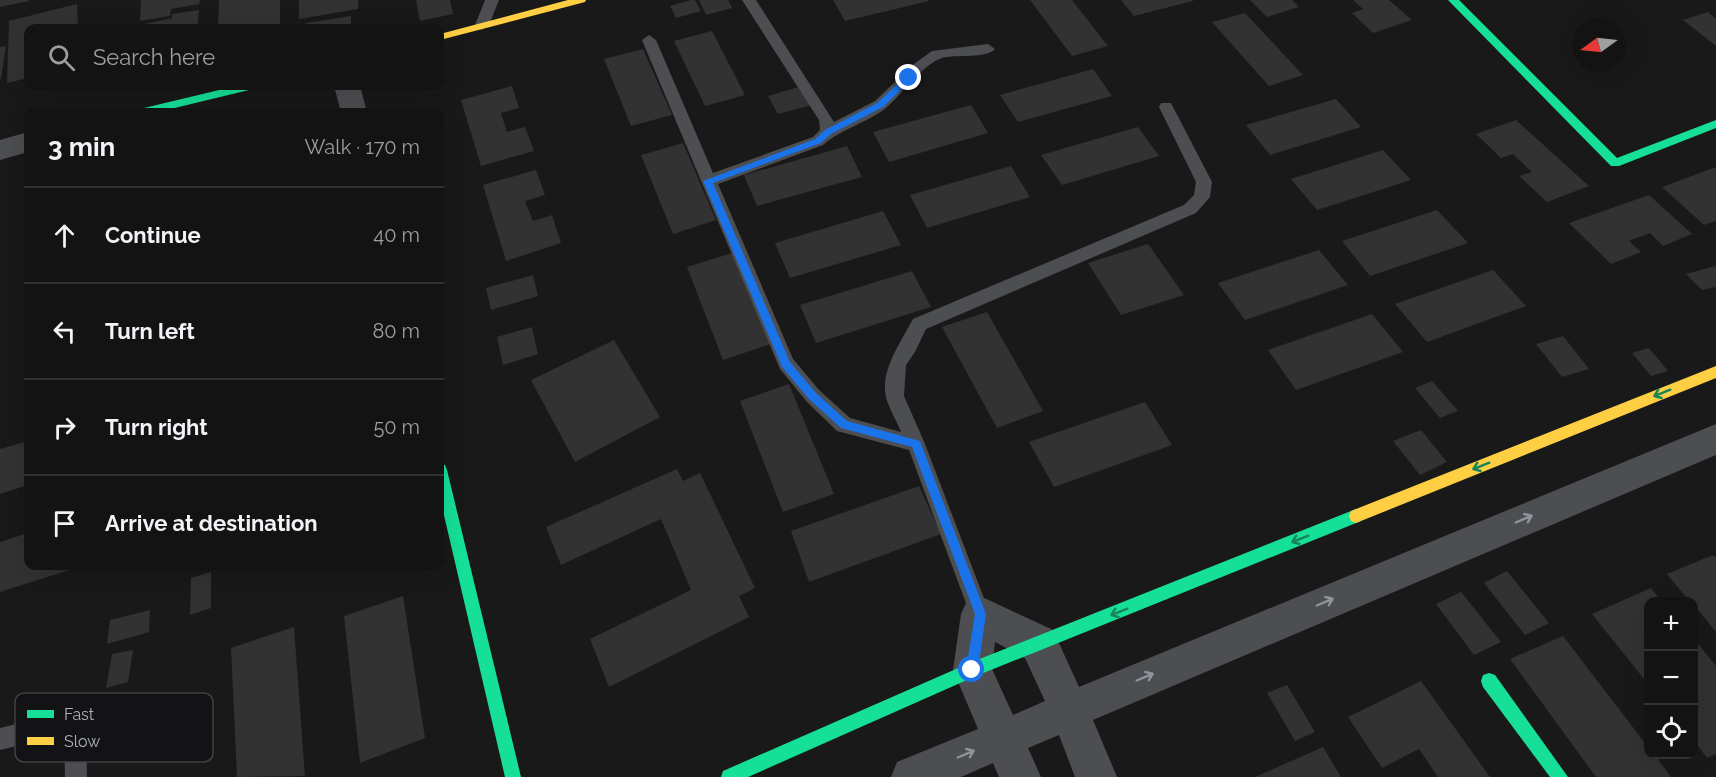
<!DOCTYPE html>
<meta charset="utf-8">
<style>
body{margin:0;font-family:Raleway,sans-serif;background:#1c1c1c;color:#f1f3f6}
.controls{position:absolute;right:18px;bottom:18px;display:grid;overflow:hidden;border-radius:12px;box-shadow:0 6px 24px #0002}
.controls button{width:54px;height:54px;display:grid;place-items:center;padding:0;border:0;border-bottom:2px solid #323233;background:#131313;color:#f1f3f6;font:30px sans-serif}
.compass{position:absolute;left:1572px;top:18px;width:54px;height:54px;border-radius:50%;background:#131313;box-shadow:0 6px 24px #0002;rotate:255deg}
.stop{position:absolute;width:18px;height:18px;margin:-14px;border:4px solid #1a73e8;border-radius:50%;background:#fff}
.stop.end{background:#1a73e8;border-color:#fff;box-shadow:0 2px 6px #0008}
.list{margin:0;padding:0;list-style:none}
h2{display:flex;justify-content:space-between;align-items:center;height:78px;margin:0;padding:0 24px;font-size:26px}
h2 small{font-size:20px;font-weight:400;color:#9d9ea0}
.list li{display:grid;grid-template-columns:39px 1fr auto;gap:18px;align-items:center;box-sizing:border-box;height:96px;padding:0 24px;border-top:2px solid #323233}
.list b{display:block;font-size:22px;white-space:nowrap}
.list em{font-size:20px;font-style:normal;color:#9d9ea0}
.icon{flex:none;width:33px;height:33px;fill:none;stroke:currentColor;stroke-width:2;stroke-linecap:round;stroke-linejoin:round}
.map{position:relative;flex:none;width:1716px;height:777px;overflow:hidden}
.search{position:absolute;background:#131313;box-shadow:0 6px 24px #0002;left:24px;top:24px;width:420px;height:66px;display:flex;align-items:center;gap:15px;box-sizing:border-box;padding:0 21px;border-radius:12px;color:#9d9ea0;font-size:22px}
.panel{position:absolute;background:#131313;box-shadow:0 6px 24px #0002;left:24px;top:108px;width:420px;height:462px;border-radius:12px}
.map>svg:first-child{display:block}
.building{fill:#323233}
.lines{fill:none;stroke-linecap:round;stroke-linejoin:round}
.lane{fill:#4d4e51;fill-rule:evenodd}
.street{fill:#4d4e51;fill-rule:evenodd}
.fast{fill:#16e098;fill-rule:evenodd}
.slow{fill:#ffcf43;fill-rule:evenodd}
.oneway{stroke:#15845d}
.oneway2{stroke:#8f939a}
.route{fill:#1a73e8}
.key{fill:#131315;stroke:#414246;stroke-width:1.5}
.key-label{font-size:16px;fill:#abb0b9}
</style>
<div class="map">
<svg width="1716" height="777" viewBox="0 0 1716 777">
<rect width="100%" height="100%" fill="#191919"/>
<!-- building -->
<g class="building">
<path d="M 0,0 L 28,0 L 29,1 L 0,7 Z"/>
<path d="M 141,0 L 200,0 L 199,4 L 171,9 L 170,16 L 140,21 Z"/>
<path d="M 219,0 L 280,0 L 280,28 L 218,28 Z"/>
<path d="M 299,0 L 358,0 L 358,9 L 299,19 Z"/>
<path d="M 416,0 L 450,0 L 453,14 L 420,21 Z"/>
<path d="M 691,0 L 695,0 L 701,11 L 676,18 L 670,6 Z"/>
<path d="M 699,0 L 728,0 L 732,8 L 706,15 Z"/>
<path d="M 833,0 L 928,0 L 929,1 L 845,21 Z"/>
<path d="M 1030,0 L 1072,0 L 1108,46 L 1072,56 Z"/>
<path d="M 1121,0 L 1193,0 L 1193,1 L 1134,16 Z"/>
<path d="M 1250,0 L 1292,0 L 1299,7 L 1267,17 Z"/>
<path d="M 1353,0 L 1389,0 L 1412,20 L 1373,33 L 1352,13 L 1363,9 Z"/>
<path d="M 77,4 L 78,28 L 28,28 L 28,78 L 7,83 L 9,21 Z"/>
<path d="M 199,10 L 197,28 L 139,28 L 140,25 L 172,18 L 172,14 Z"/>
<path d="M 1708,12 L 1716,19 L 1716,46 L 1683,20 Z"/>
<path d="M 1245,13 L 1303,75 L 1269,86 L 1212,22 Z"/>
<path d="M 351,16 L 351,28 L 305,28 L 306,23 Z"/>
<path d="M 712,31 L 745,95 L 705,106 L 674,41 Z"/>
<path d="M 6,46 L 1,79 L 0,79 L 0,47 Z"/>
<path d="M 643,49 L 672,115 L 631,126 L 604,59 Z"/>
<path d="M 1093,69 L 1112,96 L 1018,122 L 1000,95 Z"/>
<path d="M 512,86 L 519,108 L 501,113 L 507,132 L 525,127 L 534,151 L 481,166 L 461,100 Z"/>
<path d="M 802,86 L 812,105 L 778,114 L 768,96 Z"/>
<path d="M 1336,99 L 1361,127 L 1270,155 L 1246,125 Z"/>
<path d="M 971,105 L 988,133 L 889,162 L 873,132 Z"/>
<path d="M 1516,120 L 1589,186 L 1547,202 L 1519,176 L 1532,172 L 1513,154 L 1501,158 L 1476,134 Z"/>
<path d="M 1138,127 L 1159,156 L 1062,185 L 1041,155 Z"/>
<path d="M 683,143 L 716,220 L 673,234 L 641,155 Z"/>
<path d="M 847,146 L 862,177 L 757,206 L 744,175 Z"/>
<path d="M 1383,150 L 1411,180 L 1317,210 L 1291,179 Z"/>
<path d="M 1011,166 L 1030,197 L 927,228 L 910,195 Z"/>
<path d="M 1716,167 L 1716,221 L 1704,225 L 1662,187 Z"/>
<path d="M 536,170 L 545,195 L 525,201 L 533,221 L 552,215 L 561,243 L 506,261 L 483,185 Z"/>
<path d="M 1649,195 L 1692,234 L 1663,246 L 1650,233 L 1629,241 L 1641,252 L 1611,264 L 1569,223 Z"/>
<path d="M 1437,210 L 1468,243 L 1370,276 L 1342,241 Z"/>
<path d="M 883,211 L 901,245 L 790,278 L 775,243 Z"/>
<path d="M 1148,244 L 1184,295 L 1121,315 L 1088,263 Z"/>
<path d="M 1319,250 L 1348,285 L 1245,320 L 1218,283 Z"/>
<path d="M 732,253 L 771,344 L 723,360 L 687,267 Z"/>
<path d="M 1716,266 L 1716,287 L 1702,290 L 1686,274 Z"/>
<path d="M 1493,270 L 1526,306 L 1427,342 L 1395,304 Z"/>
<path d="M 912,271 L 931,307 L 816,343 L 800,305 Z"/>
<path d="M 533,275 L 538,296 L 491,310 L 486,288 Z"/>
<path d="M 987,312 L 1043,411 L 997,428 L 942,327 Z"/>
<path d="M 1372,314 L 1403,352 L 1296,390 L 1268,350 Z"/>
<path d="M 532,327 L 538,354 L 503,365 L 497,337 Z"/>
<path d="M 1563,336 L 1589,369 L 1562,377 L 1536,344 Z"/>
<path d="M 614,340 L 660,417 L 575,462 L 531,380 Z"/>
<path d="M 1649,348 L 1668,371 L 1651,376 L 1632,353 Z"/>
<path d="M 1432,381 L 1458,411 L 1440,418 L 1415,388 Z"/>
<path d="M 789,384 L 834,494 L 783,512 L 740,401 Z"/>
<path d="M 1145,402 L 1172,445 L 1054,487 L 1029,442 Z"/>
<path d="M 1421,430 L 1447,462 L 1420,475 L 1393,441 Z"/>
<path d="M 28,441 L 28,485 L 0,494 L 0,449 Z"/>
<path d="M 677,469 L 683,481 L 700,473 L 755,588 L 739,596 L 749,617 L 609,687 L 590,639 L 691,590 L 661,519 L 561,565 L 546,527 Z"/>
<path d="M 919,486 L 941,534 L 809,582 L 791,531 Z"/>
<path d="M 28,533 L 28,566 L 82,566 L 0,592 L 0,542 Z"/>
<path d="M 1713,555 L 1716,558 L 1716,632 L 1694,605 L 1694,602 L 1690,602 L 1667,574 Z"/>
<path d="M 1507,571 L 1549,623 L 1525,635 L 1484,583 Z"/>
<path d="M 211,572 L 211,608 L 190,615 L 191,578 Z"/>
<path d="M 1651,588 L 1662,602 L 1648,602 L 1648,684 L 1592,614 Z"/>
<path d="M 1461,592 L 1501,642 L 1474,655 L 1436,604 Z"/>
<path d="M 403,596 L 425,738 L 360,763 L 344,616 Z"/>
<path d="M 150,610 L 149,632 L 107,644 L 110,620 Z"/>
<path d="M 294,627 L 305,776 L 237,777 L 231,648 Z"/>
<path d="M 1563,636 L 1648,747 L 1648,754 L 1654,754 L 1671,777 L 1596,777 L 1510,659 Z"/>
<path d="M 1694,639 L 1716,666 L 1716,754 L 1707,758 L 1694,741 Z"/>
<path d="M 133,650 L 128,682 L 106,688 L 112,654 Z"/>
<path d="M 1421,681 L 1490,777 L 1438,777 L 1419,749 L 1382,768 L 1348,717 Z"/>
<path d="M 1287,685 L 1315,732 L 1295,741 L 1267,693 Z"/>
<path d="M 1323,747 L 1341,777 L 1255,777 Z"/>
</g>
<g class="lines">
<!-- lane -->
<g class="lane">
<path d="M 485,0 L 499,0 L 489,25 L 482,30 L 475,25 Z"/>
<path d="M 742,0 L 756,0 L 834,122 L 875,101 L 914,64 L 932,51 L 988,44 L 995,49 C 987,59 955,54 942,58 C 923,64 902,94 887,107 C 868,123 842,128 823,145 L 718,184 L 793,359 L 819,390 L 850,418 L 901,432 C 897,421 889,409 886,397 C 880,370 901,342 913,319 L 1184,205 L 1194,195 L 1196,182 L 1159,107 L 1161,103 L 1171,103 L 1212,182 L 1210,197 L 1196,213 L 926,329 L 915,352 L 906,365 L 904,396 L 925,444 L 990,614 L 987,621 L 980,624 L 973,621 L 970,614 L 909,450 L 837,431 L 807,402 L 780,369 L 642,40 L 649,35 L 656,40 L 713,173 L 813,137 L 820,130 L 819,120 Z"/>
<path d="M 57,714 L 83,721 L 86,729 L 87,777 L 65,777 L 64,738 L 57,736 L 0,750 L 0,728 Z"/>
</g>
<!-- street -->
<g class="street">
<path d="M 334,86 L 360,86 L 367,112 L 341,112 Z"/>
<path d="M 28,132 L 28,152 L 0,160 L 0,140 Z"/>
<path d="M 1716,424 L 1716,455 L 1093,720 L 1117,777 L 1075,777 L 1059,735 L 1028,748 L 1041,777 L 999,777 L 993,763 L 961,777 L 891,777 L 897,762 L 978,729 L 953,670 L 961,614 L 967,601 L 980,596 L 1053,630 L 1079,687 ZM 995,642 L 1025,658 L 1045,701 L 1013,715 L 992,669 Z"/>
</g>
<!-- fast -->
<g class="fast">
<path d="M 1448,0 L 1459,0 L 1617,158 L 1716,120 L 1716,128 L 1619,166 L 1611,166 Z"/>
<path d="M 236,86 L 254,86 L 249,90 L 158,112 L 138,112 L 144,108 Z"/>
<path d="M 440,464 L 445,465 L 447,470 L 521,777 L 505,777 L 440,498 Z"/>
<path d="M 1356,509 L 1361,511 L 1363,516 L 1361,521 L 976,676 L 748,777 L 721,777 L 723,771 L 972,662 Z"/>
<path d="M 1489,673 L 1495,675 L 1568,777 L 1550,777 L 1483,687 L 1481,681 L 1483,675 Z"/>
</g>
<!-- slow -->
<g class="slow">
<path d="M 568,0 L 586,0 L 585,2 L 440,40 L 440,34 Z"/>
<path d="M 1716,366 L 1716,378 L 1356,523 L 1351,521 L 1349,516 L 1351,511 Z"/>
</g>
</g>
<!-- one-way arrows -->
<defs><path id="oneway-shaft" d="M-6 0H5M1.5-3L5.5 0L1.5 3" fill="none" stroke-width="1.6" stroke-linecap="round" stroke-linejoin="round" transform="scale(1.5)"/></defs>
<g class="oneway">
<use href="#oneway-shaft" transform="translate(1662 393) rotate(158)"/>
<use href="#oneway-shaft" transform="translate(1481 466) rotate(158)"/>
<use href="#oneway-shaft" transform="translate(1300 539) rotate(158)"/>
<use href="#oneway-shaft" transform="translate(1119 612) rotate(158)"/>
</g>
<g class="oneway2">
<use href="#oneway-shaft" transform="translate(1524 519) rotate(-23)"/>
<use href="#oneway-shaft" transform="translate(1325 602) rotate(-23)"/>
<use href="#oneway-shaft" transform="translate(1145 677) rotate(-23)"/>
<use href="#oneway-shaft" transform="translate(966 754) rotate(-23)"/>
</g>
<!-- route -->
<path class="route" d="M 906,76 L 913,78 L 883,107 L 831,134 L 821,143 L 713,183 L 790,362 L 816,393 L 847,421 L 920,441 L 986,614 L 978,670 L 972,675 L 966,670 L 975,614 L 912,447 L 841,428 L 809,399 L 782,367 L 703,181 L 815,139 L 825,130 L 877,103 Z"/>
<!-- legend -->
<rect x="15" y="693" width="198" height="69" rx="9" class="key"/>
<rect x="27" y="710" width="27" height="8" fill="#16e098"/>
<rect x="27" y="737" width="27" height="8" fill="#ffcf43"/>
<g class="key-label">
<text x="64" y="720">Fast</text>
<text x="64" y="747">Slow</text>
</g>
</svg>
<div class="controls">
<button>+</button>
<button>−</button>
<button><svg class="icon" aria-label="locate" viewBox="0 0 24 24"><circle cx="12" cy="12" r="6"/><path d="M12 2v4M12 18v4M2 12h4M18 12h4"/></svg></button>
</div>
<svg class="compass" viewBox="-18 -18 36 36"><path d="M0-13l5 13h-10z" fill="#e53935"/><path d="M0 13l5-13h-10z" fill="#9d9ea0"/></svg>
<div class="stop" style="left:972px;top:670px"></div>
<div class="stop end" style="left:909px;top:78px"></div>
<div class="search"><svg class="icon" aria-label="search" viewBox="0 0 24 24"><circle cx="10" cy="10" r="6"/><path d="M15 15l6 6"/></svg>Search here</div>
<section class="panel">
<h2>3 min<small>Walk · 170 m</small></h2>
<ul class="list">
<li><svg class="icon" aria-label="ahead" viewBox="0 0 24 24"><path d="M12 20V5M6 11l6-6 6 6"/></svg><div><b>Continue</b></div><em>40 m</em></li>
<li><svg class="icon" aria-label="left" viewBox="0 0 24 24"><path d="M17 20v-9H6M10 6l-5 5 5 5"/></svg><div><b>Turn left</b></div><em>80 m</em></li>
<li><svg class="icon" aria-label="right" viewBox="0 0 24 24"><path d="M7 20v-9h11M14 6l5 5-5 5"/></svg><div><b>Turn right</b></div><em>50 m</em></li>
<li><svg class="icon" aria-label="arrive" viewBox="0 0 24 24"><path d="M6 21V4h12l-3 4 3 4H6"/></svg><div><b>Arrive at destination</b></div></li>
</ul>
</section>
</div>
